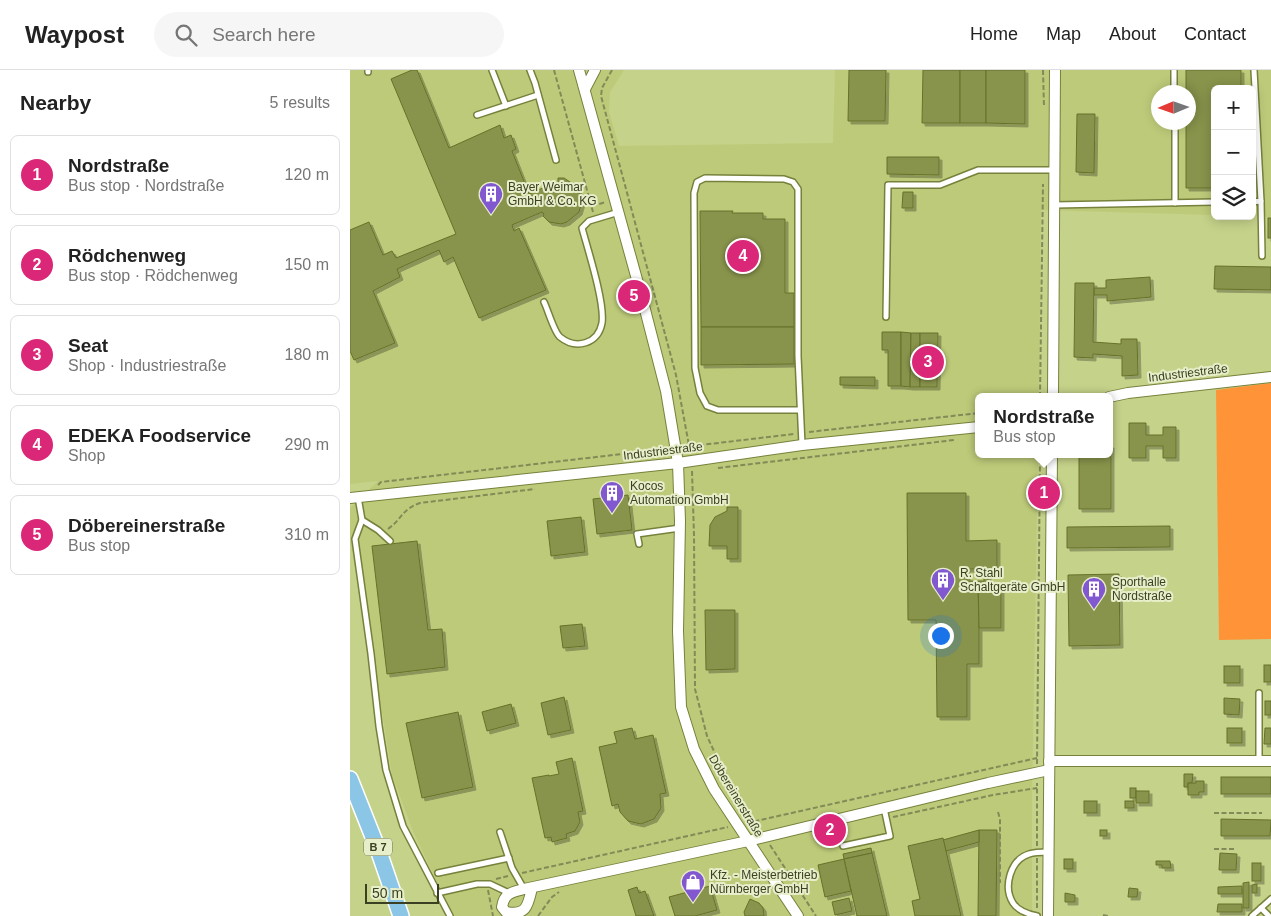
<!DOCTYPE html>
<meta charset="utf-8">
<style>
body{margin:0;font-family:Arial,sans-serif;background:#f6f6f6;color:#222}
.controls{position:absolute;right:15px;top:15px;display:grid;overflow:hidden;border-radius:8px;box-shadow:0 2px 12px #0003}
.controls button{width:45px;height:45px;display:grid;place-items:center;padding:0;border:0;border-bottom:1px solid #e0e0e0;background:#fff;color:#222;font:25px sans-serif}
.compass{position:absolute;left:801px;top:15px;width:45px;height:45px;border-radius:50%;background:#fff;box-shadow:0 2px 12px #0003;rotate:268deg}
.scale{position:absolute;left:15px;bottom:12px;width:74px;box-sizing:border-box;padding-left:5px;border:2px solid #3b4022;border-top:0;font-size:14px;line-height:18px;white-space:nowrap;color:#3b4022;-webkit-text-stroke:4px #e7eeca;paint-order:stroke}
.you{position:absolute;left:590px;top:565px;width:18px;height:18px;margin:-12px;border:4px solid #fff;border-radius:50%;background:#1a73e8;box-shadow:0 0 0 8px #1a73e833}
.badge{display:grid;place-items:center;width:32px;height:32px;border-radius:50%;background:#db2777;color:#fff;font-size:16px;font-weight:700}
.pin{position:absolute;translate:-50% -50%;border:2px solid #fff;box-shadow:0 1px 5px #0006}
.popup{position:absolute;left:625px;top:323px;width:138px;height:65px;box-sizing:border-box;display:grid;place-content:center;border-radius:8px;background:#fff;filter:drop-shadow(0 1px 4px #0005);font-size:16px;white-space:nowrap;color:#767676}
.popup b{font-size:19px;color:#222}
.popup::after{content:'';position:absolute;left:50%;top:100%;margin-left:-10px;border:10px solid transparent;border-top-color:#fff}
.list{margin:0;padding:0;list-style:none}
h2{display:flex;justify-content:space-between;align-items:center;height:65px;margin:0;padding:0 20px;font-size:21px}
h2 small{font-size:16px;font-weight:400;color:#767676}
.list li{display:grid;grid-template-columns:32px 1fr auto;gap:15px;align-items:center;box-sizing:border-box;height:80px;margin:0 10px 10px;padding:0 10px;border:1px solid #e0e0e0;border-radius:8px}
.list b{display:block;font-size:19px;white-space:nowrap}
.list p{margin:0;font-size:16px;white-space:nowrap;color:#767676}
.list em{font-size:16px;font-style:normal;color:#767676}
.icon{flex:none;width:28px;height:28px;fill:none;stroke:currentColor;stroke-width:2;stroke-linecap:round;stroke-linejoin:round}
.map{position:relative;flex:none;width:921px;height:846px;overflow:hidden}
header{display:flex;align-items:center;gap:30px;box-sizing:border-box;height:70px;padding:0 25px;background:#fff;border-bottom:1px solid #e0e0e0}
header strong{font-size:24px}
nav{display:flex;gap:28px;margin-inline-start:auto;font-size:18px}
.search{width:350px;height:45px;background:#f6f6f6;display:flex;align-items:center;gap:12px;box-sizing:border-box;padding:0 18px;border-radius:28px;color:#767676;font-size:19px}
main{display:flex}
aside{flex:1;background:#fff}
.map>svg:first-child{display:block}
.built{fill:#bdca79;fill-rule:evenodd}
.green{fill:#fe9337}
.building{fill:#88934c;stroke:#677129;filter:url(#shadow)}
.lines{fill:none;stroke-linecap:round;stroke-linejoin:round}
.service-casing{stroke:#77813b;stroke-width:8}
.minor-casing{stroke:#77813b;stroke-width:12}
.primary-casing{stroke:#fff;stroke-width:18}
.path{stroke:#828b57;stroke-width:2;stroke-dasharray:5 2.5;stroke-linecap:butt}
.service{stroke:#fff;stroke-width:5}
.minor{stroke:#fff;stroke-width:10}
.primary{stroke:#8bc6e6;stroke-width:15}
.labels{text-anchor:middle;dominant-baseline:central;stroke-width:4;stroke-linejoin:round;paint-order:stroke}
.shield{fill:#e7eeca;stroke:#6f7454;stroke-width:1}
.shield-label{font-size:11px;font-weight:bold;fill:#3b4022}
.poi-label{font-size:12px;fill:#3b4022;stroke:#e7eeca;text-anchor:start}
.street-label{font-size:12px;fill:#3b4022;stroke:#e7eeca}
</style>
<header>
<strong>Waypost</strong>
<div class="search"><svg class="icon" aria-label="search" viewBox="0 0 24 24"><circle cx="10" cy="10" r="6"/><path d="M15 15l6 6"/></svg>Search here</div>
<nav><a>Home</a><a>Map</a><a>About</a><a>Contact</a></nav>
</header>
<main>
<aside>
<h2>Nearby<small>5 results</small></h2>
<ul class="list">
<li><span class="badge">1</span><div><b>Nordstraße</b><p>Bus stop · Nordstraße</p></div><em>120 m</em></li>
<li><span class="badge">2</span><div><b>Rödchenweg</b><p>Bus stop · Rödchenweg</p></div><em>150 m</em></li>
<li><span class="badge">3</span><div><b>Seat</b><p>Shop · Industriestraße</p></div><em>180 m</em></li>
<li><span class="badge">4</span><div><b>EDEKA Foodservice</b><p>Shop</p></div><em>290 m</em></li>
<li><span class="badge">5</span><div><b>Döbereinerstraße</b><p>Bus stop</p></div><em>310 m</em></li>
</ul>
</aside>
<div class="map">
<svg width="921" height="846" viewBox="0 0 921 846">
<defs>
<filter id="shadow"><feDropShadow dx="3" dy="3" stdDeviation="0" flood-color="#0004"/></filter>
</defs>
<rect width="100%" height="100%" fill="#c5d289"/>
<!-- built -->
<path class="built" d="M 0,0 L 274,0 L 260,22 L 259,42 L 269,76 L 483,73 L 485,0 L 921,0 L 921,147 L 902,146 L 902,19 L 865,19 L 865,145 L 691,140 L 689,327 L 629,327 L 629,384 L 688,384 L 682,722 L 682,846 L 103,846 L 63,761 L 42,705 L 34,654 L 0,471 L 0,438 L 28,411 L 0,414 ZM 808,22 L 838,22 L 838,52 L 808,52 Z"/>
<!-- green -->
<path class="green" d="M 921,313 L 921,569 L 869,570 L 866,320 Z"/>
<!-- building -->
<g class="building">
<path d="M 62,0 L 67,0 L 99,78 L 150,55 L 154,68 L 161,65 L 166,79 L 162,81 L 179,124 L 202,114 L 204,120 L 208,119 L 208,108 L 214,108 L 226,116 L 229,121 L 232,132 L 229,142 L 217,152 L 211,154 L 199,152 L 193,146 L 194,144 L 192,142 L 162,155 L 164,161 L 169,158 L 196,220 L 129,248 L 103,187 L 94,192 L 89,180 L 47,199 L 50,207 L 23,221 L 45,273 L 4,290 L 0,281 L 0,160 L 19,152 L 33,185 L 42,181 L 46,188 L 106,164 L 41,9 Z"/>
<path d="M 499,0 L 536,0 L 535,51 L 498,51 Z"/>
<path d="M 573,0 L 610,0 L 610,53 L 572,53 Z"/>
<rect x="610" y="0" width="26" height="53"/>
<path d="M 636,0 L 675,0 L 675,54 L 636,53 Z"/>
<path d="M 836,0 L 891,0 L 891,19 L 865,19 L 865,118 L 836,118 L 836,52 L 838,52 L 838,22 L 836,22 Z"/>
<path d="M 727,44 L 745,44 L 744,103 L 726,102 Z"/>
<path d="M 537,87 L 589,87 L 589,105 L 537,104 Z"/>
<path d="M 553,122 L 563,122 L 563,138 L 552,138 Z"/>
<path d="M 350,141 L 383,141 L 382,143 L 413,143 L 413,149 L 435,149 L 435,223 L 444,223 L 444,257 L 351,257 Z"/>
<rect x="918" y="148" width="3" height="20"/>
<path d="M 865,196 L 921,197 L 921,220 L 864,219 Z"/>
<path d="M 800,207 L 801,227 L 757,231 L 757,225 L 744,225 L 744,218 L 756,218 L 756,210 Z"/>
<path d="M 725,213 L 744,213 L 743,272 L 771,274 L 771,269 L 787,269 L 788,305 L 772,306 L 772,286 L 743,284 L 743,288 L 724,287 Z"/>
<path d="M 351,257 L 444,257 L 444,294 L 351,295 Z"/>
<path d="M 532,262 L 551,262 L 551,316 L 538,316 L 538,280 L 532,280 Z"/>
<path d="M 551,262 L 561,263 L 560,317 L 551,316 Z"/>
<path d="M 561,263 L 570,263 L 570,317 L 560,317 Z"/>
<path d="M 570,263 L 588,263 L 587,317 L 570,317 Z"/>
<path d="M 490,307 L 525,307 L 525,316 L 490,315 Z"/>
<path d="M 779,353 L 796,353 L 796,365 L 813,365 L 813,357 L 826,357 L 826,388 L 813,388 L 813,376 L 796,376 L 796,388 L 779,388 Z"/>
<path d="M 759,375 L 761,375 L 761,439 L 729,439 L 729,384 L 759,384 Z"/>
<path d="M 557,423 L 616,423 L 616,471 L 647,470 L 647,499 L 617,499 L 617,511 L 628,511 L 629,558 L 629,594 L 617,594 L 617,647 L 587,647 L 586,550 L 558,550 Z"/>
<path d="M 278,425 L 282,460 L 247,464 L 243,429 Z"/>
<path d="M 377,437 L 388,437 L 388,489 L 377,489 L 377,476 L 359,476 L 360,455 L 365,447 L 377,441 Z"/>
<path d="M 231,447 L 235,482 L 201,486 L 197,451 Z"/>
<path d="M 820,456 L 820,477 L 717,478 L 717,457 Z"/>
<path d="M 67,471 L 78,560 L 92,559 L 95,597 L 37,604 L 22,476 Z"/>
<path d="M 634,499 L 638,499 L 638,518 L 651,518 L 651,558 L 629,558 L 628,511 L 634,511 Z"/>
<path d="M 769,504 L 770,575 L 719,576 L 718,505 Z"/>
<path d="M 355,540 L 385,540 L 385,599 L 356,600 Z"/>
<path d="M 232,554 L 235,576 L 213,578 L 210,556 Z"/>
<rect x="914" y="595" width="7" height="17"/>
<rect x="874" y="596" width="16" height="17"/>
<path d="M 214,627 L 221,660 L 198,665 L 191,633 Z"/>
<path d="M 874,628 L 890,629 L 889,645 L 874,644 Z"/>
<rect x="915" y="631" width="6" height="14"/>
<path d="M 161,634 L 166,653 L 137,661 L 132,642 Z"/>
<path d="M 108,642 L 123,717 L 72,728 L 56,653 Z"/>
<path d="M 282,658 L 285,669 L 303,665 L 316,723 L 310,724 L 311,738 L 304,749 L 291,754 L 278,751 L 270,742 L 268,734 L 262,736 L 249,677 L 267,673 L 264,662 Z"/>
<rect x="877" y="658" width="15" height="15"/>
<path d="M 915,658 L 921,658 L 921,674 L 914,674 Z"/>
<path d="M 222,688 L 233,741 L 228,742 L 230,752 L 225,761 L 216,764 L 217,768 L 202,772 L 201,767 L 195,768 L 182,708 L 199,705 L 199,706 L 209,704 L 206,692 Z"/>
<path d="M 834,704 L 843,704 L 842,713 L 838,713 L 838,717 L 834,717 Z"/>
<rect x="871" y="707" width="50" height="17"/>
<path d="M 846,711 L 854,711 L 854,722 L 849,722 L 849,725 L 838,725 L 838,713 L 846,713 Z"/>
<rect x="780" y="718" width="6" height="10"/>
<rect x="786" y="721" width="13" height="12"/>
<rect x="734" y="731" width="13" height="12"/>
<rect x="775" y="731" width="9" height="7"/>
<path d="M 871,749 L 921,750 L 920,766 L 871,766 Z"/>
<path d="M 629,760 L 647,760 L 646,846 L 628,846 Z"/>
<path d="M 629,760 L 629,772 L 596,781 L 593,770 Z"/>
<rect x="750" y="760" width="7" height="6"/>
<path d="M 593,768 L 611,846 L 565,846 L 562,831 L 570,829 L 558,776 Z"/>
<path d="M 521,778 L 522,783 L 494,789 L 493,784 Z"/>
<path d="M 522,783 L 537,846 L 507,846 L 494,789 Z"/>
<path d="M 870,783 L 887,784 L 886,800 L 869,800 Z"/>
<path d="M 494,789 L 501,821 L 475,827 L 468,795 Z"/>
<rect x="714" y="789" width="9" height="10"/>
<path d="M 806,791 L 820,791 L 821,798 L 812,798 L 812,795 L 806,795 Z"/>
<rect x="902" y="793" width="9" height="18"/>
<path d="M 899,812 L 899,838 L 893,838 L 893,813 Z"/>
<path d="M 907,814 L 907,823 L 902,823 L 902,815 Z"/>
<path d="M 360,816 L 367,840 L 345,846 L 325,846 L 319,827 Z"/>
<path d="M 892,816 L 892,824 L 868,824 L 868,817 Z"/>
<path d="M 287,817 L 289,823 L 295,821 L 304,846 L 286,846 L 278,820 Z"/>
<path d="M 779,818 L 788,819 L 787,827 L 778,827 Z"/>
<path d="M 715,823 L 725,825 L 725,832 L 715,832 Z"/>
<path d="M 499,828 L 502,841 L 485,845 L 482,832 Z"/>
<path d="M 400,829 L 409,833 L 413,838 L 414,846 L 395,846 L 394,842 Z"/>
<path d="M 868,834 L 892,834 L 892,842 L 867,842 Z"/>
</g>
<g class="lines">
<!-- service casing -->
<g class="service-casing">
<g id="service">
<path d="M 18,0 L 18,2"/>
<path d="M 142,0 L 156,36"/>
<path d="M 180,0 L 185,13 L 206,90"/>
<path d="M 824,0 L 824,22"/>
<path d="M 127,45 L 188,25"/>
<path d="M 825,52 L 825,133"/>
<path d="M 911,131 L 912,186"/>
<path d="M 902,132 L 911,131 L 904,0"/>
<path d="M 704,135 L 865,132"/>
<path d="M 194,232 C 198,240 204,262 210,267 C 226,280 248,274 252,253 C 255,233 238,180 232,158 L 239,151 L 269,142"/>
<path d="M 536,247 L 538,115 L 590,115 L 628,100 L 704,100"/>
<path d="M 450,340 L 368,340 L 357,336 L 350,323 L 345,298 L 344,123 L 347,112 L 355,108 L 434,109 L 443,112 L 448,119 L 448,286 L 452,375"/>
<path d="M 8,427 L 12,450 L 28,460 L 40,471"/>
<path d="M 12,450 L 5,469 L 21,584 L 29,656 L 36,700 L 53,756 L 100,846"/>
<path d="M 289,474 L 287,464 L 330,458"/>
<path d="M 909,623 L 909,691"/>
<path d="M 150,762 L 162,798 L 174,819"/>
<path d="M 493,776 L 540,766 L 534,738"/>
<path d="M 88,803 L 159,788"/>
<path d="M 87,823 L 127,814 L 140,814 L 159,823"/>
<path d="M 911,838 L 919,846"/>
<path d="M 687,846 C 678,844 668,841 663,833 C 653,817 660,790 679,784 C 685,782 692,782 698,782"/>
<path d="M 902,846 L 921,829"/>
</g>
</g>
<!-- minor casing -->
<g class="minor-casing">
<g id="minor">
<path d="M 229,0 L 291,224 L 316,321 L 328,393 L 330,451 L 328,561 L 331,637 L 344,679 L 364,719 L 448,846"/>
<path d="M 235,19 L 245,0"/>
<path d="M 703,327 L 705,0"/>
<path d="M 759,327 L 778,323 L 921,307"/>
<path d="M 0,428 L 328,393 L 452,375 L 629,357"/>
<path d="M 699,691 L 921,691"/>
<path d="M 182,818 C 178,835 177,846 156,842 L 152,837 C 154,823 162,822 174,819 L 398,771 L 638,713 L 699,700"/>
<path d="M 698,846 L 702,384"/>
</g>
</g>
<!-- primary casing -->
<g class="primary-casing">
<path id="primary" d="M 0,709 L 29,782 L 51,846"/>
</g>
<!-- path -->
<g class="path">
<path d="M 204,0 L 243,142"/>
<path d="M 262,0 L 252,18 L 251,26 L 326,305 L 340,381"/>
<path d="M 693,0 L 694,37"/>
<path d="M 242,136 L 256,132"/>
<path d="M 690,327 L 693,114"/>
<path d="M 459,362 L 629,343"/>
<path d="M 334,377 L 444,364"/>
<path d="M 368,398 L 604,370"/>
<path d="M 342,401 L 344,465 L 345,619 L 357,666 L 369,692 L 409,758"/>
<path d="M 28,415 L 31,412 L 315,379"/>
<path d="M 38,459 C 52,449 52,439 70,433 L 185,419"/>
<path d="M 687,694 L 690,384"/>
<path d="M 648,742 L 650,749 L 650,812 L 651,812"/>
<path d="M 864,743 L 912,743"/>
<path d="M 543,747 L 643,725 L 687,718"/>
<path d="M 397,753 L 687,688"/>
<path d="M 420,775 L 466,846"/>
<path d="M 687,776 L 687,713"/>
<path d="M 864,779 L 886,779"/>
<path d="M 687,788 L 687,839"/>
<path d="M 172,803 L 378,757"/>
<path d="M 146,809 L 158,806"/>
<path d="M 138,820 L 143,846"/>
<path d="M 753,845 L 758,846"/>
<path d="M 188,846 L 202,827 L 209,822"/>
</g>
<!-- service -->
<use href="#service" class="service"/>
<!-- minor -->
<use href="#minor" class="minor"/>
<!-- primary -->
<use href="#primary" class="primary"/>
</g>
<!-- icons -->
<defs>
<g id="building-pin" transform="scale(1.25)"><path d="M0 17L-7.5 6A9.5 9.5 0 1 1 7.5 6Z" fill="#8258d1" stroke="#e7eeca"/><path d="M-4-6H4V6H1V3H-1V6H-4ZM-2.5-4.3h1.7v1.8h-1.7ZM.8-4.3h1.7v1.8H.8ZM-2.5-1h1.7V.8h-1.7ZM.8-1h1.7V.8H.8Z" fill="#fff"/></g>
<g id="shop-pin" transform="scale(1.25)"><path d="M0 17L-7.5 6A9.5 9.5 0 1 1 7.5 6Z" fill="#8258d1" stroke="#e7eeca"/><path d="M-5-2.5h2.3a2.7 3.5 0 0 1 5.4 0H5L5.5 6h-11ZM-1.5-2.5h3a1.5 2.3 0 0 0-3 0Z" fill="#fff"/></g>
</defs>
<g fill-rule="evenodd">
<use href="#building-pin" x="141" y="124"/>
<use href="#building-pin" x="262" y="423"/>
<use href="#building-pin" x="593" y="510"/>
<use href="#building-pin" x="744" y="519"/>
<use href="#shop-pin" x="343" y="812"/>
</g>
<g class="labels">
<!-- shield labels -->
<rect class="shield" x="14" y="768.5" width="28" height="17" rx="4"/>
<g class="shield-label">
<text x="28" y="777">B 7</text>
</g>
<!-- poi labels -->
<g class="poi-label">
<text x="158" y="117">Bayer Weimar<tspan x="158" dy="14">GmbH &amp; Co. KG</tspan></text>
<text x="280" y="416">Kocos<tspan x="280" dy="14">Automation GmbH</tspan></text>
<text x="610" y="503">R. Stahl<tspan x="610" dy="14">Schaltgeräte GmbH</tspan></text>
<text x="762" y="512">Sporthalle<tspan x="762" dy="14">Nordstraße</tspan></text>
<text x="360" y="805">Kfz. - Meisterbetrieb<tspan x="360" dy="14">Nürnberger GmbH</tspan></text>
</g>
<!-- street labels -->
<g class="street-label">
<text transform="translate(838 303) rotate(-7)">Industriestraße</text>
<text transform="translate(313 381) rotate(-7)">Industriestraße</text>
<text transform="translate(386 726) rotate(59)">Döbereinerstraße</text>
</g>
</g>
</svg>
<div class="controls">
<button>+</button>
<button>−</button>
<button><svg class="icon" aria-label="layers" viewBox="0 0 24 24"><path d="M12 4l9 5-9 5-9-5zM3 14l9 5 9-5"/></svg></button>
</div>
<svg class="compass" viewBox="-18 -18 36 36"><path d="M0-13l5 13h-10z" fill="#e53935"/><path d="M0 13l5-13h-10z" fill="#767676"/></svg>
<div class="scale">50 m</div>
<div class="you"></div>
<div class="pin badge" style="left:694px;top:423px">1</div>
<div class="popup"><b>Nordstraße</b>Bus stop</div>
<div class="pin badge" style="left:480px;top:760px">2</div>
<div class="pin badge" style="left:578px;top:292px">3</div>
<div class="pin badge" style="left:393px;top:186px">4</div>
<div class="pin badge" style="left:284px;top:226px">5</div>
</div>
</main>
